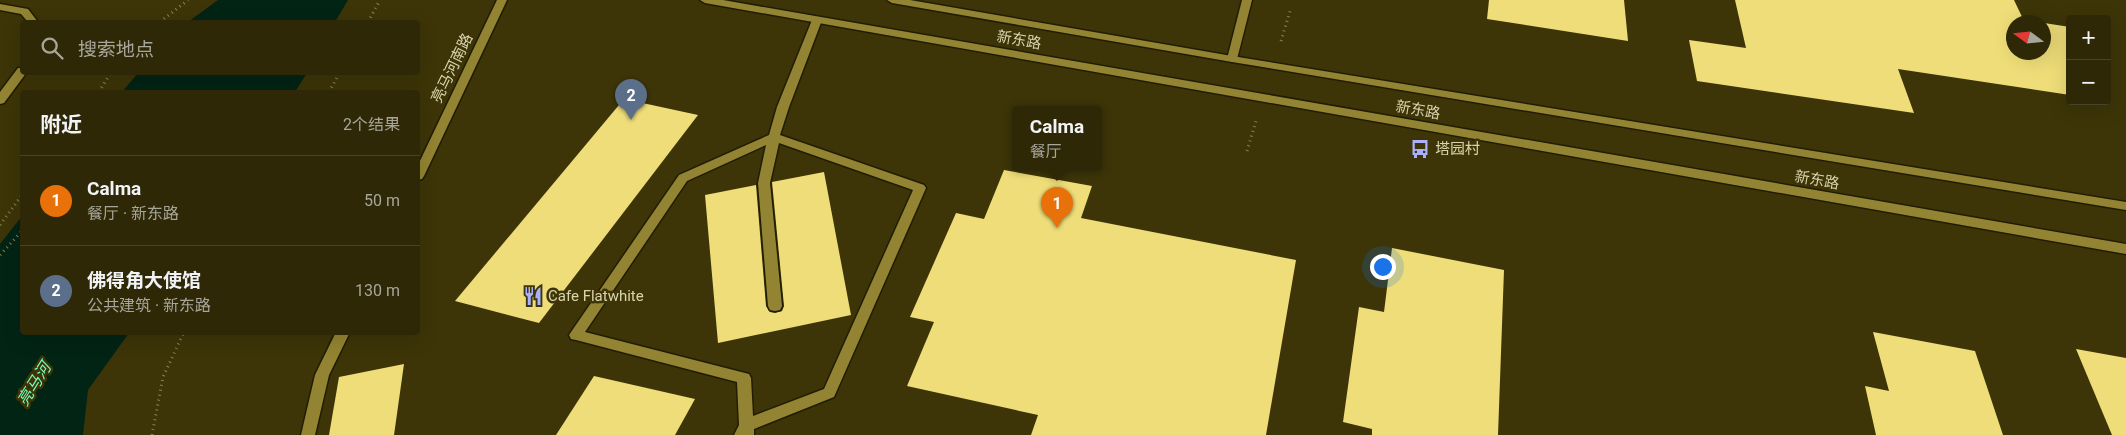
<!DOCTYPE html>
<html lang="zh">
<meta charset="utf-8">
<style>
body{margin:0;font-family:Roboto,"Noto Sans SC",sans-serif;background:#363010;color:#f1f3f6}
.controls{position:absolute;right:15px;top:15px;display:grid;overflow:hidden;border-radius:5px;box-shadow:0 5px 20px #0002}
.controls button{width:45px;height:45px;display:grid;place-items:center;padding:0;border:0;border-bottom:1px solid #494428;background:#2e2806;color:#f1f3f6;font:25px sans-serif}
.compass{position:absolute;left:2006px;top:15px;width:45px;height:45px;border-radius:50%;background:#2e2806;box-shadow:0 5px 20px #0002;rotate:285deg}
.you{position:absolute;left:1382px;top:266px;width:18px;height:18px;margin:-12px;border:4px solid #fff;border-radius:50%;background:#1a73e8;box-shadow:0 0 0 8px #1a73e833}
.badge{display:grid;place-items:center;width:32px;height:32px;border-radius:50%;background:#db2777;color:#fff;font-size:16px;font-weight:700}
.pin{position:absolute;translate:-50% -41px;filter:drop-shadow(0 1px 2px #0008)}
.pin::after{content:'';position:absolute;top:26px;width:18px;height:15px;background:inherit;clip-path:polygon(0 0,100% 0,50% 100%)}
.popup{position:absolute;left:1012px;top:106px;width:90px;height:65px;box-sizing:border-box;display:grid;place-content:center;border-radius:5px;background:#2e2806;filter:drop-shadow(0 1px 4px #0005);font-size:16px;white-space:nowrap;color:#a7a69b}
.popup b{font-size:19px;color:#f1f3f6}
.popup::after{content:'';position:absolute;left:50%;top:100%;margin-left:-10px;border:10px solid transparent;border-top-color:#2e2806}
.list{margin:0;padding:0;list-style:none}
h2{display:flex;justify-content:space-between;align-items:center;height:65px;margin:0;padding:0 20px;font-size:21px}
h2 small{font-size:16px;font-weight:400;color:#a7a69b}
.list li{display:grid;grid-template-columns:32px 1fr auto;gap:15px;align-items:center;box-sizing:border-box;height:90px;padding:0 20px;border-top:1px solid #494428}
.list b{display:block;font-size:19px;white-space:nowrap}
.list p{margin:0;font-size:16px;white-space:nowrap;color:#a7a69b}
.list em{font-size:16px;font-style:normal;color:#a7a69b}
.icon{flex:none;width:28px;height:28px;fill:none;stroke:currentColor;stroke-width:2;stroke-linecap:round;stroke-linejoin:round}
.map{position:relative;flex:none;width:2126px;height:435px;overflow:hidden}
.search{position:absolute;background:#2e2806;box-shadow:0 5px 20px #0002;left:20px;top:20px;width:400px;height:55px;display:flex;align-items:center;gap:12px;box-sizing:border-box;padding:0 18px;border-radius:5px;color:#a7a69b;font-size:19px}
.panel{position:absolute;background:#2e2806;box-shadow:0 5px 20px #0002;left:20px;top:90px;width:400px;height:245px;border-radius:5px}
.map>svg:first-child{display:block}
.water{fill:#022415}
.building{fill:#eedd78}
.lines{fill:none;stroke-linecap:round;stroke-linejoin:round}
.lane-casing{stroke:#211d04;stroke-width:3}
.street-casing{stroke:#211d04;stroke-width:3}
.secondary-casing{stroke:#211d04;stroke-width:3}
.path{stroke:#888157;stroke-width:3;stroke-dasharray:1 4;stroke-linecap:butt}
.lane{fill:#928432;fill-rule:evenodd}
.street{fill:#928432;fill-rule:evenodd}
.secondary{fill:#928432;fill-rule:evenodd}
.labels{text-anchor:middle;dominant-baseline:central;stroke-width:5;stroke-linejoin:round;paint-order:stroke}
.street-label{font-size:15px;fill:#dad4ad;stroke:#3d3508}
.poi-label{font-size:15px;fill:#dad4ad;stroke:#3d3508;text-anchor:start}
.water-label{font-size:16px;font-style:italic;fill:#74ffbc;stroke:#3d3508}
</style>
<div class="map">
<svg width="2126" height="435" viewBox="0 0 2126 435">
<rect width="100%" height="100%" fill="#3d3508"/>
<!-- water -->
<g class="water">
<path d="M 218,0 L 348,0 L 335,22 L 188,22 Z"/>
<path d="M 138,73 L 138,72 L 307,73 L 295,92 L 122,92 Z"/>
<path d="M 22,216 L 22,332 L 129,333 L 88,390 L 83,435 L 0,435 L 0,244 Z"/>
</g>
<!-- building -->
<g class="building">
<path d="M 1489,0 L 1624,0 L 1628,41 L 1487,19 Z"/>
<path d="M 1735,0 L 2014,0 L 2024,21 L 2036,22 L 2014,22 L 2014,52 L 2044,52 L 2044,23 L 2070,27 L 2070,95 L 1898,69 L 1914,113 L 1697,81 L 1689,40 L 1746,48 Z"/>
<path d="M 624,99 L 698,115 L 539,323 L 455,301 Z"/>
<path d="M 1004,170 L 1092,186 L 1081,218 L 1296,260 L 1266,435 L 1031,435 L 1038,415 L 907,386 L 934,322 L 910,317 L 956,213 L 984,219 Z"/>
<path d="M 824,172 L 851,315 L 718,343 L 705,195 L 756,185 L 766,306 L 770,312 L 775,313 L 782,311 L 784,306 L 772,182 Z"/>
<path d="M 1392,248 L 1504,270 L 1498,435 L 1372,435 L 1372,429 L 1343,422 L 1359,307 L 1384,312 Z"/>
<path d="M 1873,332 L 1975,351 L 2003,435 L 1876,435 L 1865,386 L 1889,391 Z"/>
<path d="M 2076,349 L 2126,358 L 2126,435 L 2112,435 Z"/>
<path d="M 404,364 L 394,435 L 329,435 L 339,377 Z"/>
<path d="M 594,376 L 695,399 L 675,435 L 556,435 Z"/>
</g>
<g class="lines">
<!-- lane casing -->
<g class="lane-casing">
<path id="lane" d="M 817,17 L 822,20 L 789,107 L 780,135 L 924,185 L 926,188 L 834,397 L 754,429 L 754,435 L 734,435 L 739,425 L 737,382 L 576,340 L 571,339 L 569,335 L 679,175 L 769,135 L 777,107 L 812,20 ZM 779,143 L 913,190 L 824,389 L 753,416 L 751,378 L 749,374 L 585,332 L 687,181 L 766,145 L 758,183 L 768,306 L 770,310 L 775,311 L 780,310 L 782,306 L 770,183 Z"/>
</g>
<!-- street casing -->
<g class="street-casing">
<g id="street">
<path d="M 497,0 L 507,0 L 424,176 L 422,179 L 418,180 L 418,165 Z"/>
<path d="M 1242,0 L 1252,0 L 1237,59 L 1232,62 L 1227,59 Z"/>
<path d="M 0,4 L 28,9 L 38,22 L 28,22 L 21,14 L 0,10 Z"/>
<path d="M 18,68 L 22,68 L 22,72 L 27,72 L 4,103 L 0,104 L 0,92 Z"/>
<path d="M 336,332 L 350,332 L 329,375 L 315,435 L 301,435 L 315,375 Z"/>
</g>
</g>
<!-- secondary casing -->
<g class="secondary-casing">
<g id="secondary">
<path d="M 700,0 L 723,0 L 2126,244 L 2126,254 L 705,3 Z"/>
<path d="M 887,0 L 910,0 L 1232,56 L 2126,202 L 2126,210 L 1232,62 L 892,3 Z"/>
</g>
</g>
<!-- path -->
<g class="path">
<path d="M 160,22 L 188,0"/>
<path d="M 368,22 L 380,0"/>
<path d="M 1281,41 L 1291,8"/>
<path d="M 99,92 L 111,72"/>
<path d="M 329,92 L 340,72"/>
<path d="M 1247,151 L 1256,121"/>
<path d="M 0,225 L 22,195"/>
<path d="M 0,255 L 22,231"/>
<path d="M 152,435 L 163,377 L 184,332"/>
</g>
<!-- lane -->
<use href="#lane" class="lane"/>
<!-- street -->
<use href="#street" class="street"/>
<!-- secondary -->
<use href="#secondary" class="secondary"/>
</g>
<!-- icons -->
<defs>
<g id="bus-bare" transform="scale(1.5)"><path d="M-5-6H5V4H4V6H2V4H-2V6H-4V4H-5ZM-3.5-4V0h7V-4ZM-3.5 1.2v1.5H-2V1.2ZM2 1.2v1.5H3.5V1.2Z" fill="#aab0fc" stroke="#3d3508" stroke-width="2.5" paint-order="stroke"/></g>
<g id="restaurant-bare" transform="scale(1.5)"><path d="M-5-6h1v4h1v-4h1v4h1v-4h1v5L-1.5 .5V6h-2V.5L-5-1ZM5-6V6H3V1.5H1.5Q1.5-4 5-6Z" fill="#aab0fc" stroke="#3d3508" stroke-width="2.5" paint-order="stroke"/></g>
</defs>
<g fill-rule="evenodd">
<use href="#bus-bare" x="1420" y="149"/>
<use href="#restaurant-bare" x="533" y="296"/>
</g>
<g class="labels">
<!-- street labels -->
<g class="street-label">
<text transform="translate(1019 40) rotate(10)">新东路</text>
<text transform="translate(452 68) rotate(-64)">亮马河南路</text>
<text transform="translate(1418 110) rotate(10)">新东路</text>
<text transform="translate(1817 180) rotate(10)">新东路</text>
</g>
<!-- poi labels -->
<g class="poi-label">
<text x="1435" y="149">塔园村</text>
<text x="548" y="296">Cafe Flatwhite</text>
</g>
<!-- water labels -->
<g class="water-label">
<text transform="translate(34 384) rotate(-58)">亮马河</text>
</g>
</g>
</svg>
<div class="controls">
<button>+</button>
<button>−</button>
</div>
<svg class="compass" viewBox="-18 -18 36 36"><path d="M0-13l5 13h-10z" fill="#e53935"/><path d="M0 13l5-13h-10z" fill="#a7a69b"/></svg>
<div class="you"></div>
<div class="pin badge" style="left:1057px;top:228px;background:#e8710a">1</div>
<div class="popup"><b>Calma</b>餐厅</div>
<div class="pin badge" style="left:631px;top:120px;background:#5c6f8a">2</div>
<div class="search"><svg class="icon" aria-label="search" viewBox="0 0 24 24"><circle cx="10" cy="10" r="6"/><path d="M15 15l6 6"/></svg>搜索地点</div>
<section class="panel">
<h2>附近<small>2个结果</small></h2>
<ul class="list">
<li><span class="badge" style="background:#e8710a">1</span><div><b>Calma</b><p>餐厅 · 新东路</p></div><em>50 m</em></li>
<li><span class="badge" style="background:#5c6f8a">2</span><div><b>佛得角大使馆</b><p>公共建筑 · 新东路</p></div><em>130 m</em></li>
</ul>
</section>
</div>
